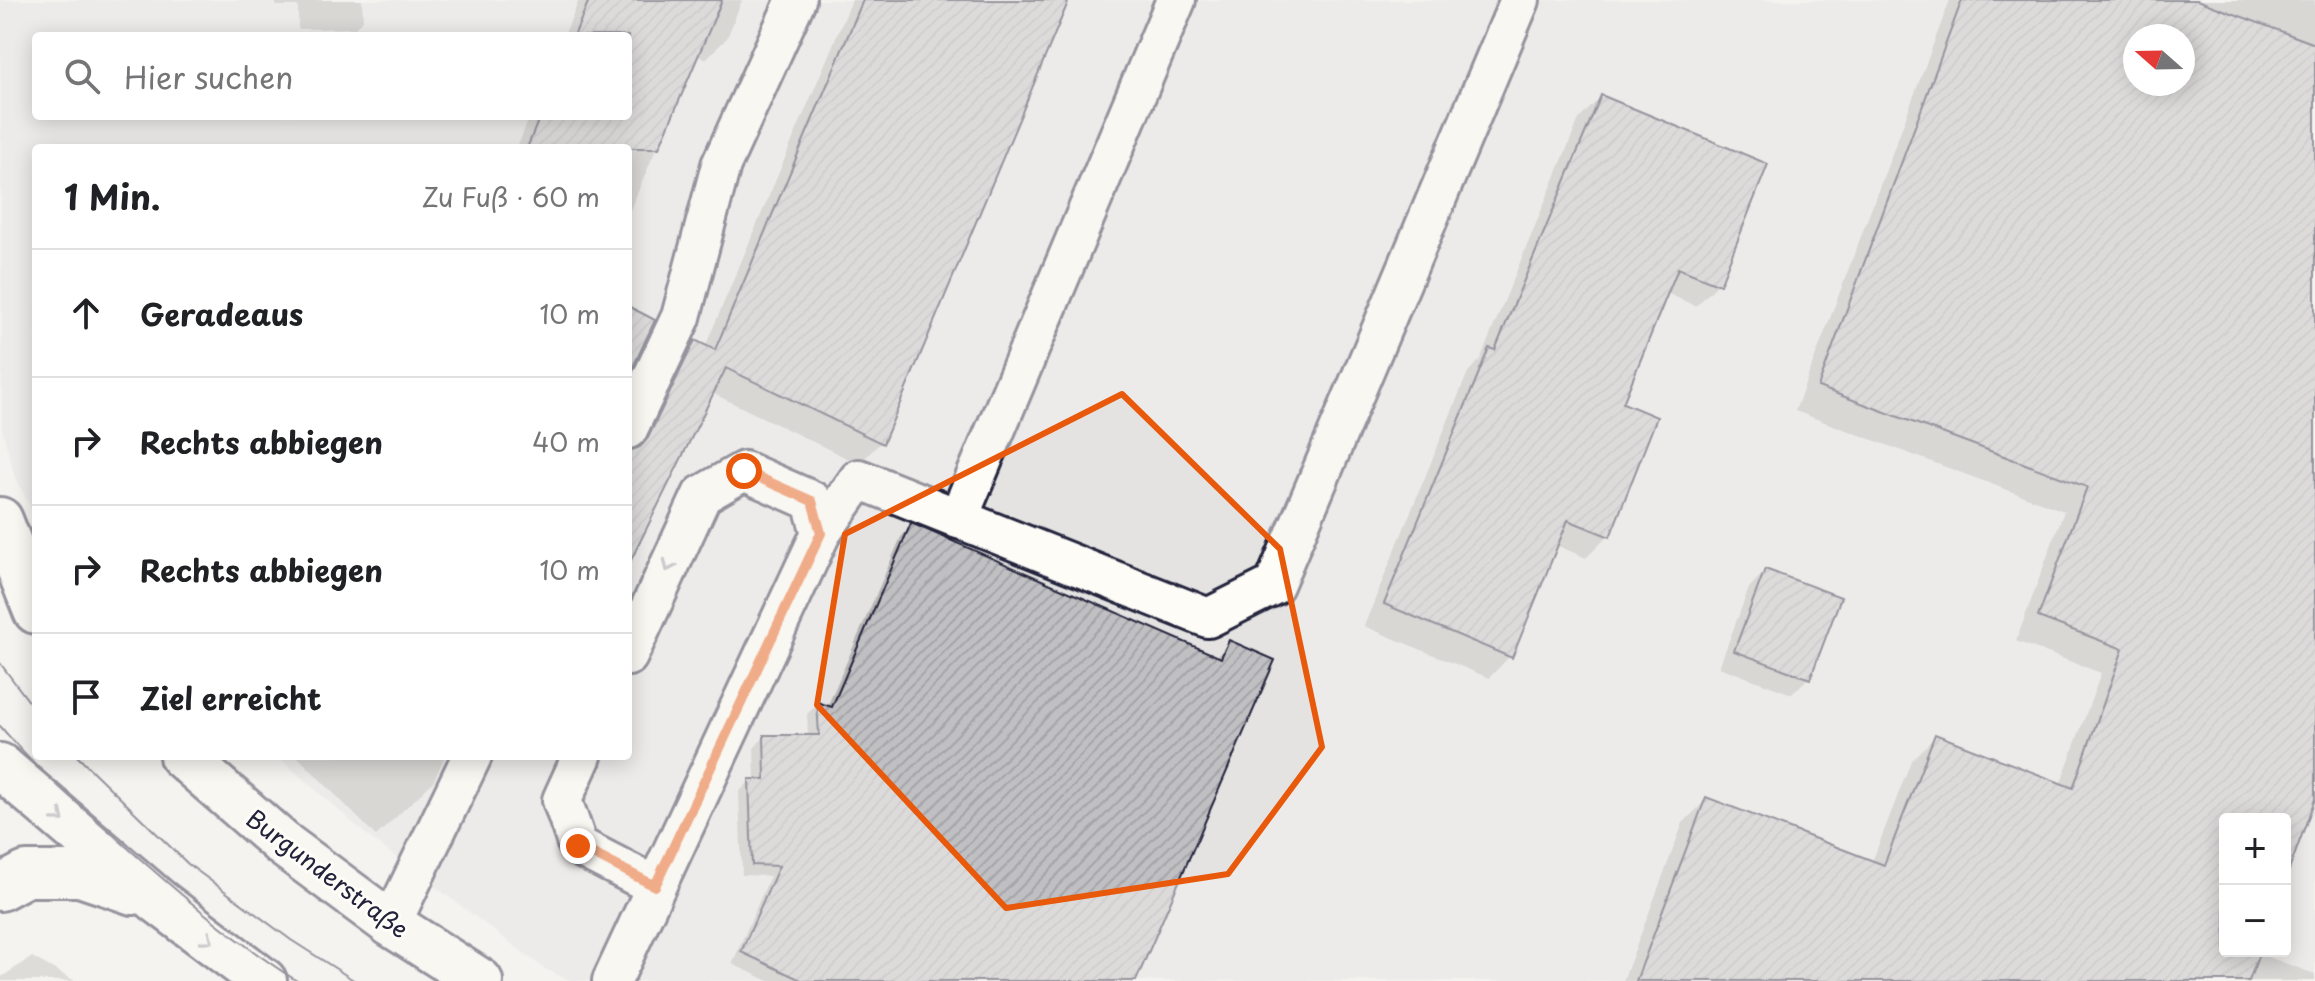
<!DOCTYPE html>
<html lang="de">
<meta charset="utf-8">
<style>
body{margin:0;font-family:"Playpen Sans",sans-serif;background:#f6f6f6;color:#202124}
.controls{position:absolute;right:24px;bottom:24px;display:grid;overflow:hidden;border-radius:8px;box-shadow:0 4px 20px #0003}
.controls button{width:72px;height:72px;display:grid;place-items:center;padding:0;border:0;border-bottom:2px solid #e0e0e0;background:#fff;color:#202124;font:40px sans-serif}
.compass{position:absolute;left:2123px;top:24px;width:72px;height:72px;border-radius:50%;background:#fff;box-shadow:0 4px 20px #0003;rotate:290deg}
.stop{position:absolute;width:24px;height:24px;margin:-18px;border:6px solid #ea580c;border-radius:50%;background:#fff}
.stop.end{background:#ea580c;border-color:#fff;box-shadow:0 2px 8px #0008}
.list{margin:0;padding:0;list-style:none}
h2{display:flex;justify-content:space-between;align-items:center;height:104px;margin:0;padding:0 32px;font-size:34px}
h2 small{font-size:26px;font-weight:400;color:#757577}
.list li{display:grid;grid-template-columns:52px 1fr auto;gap:24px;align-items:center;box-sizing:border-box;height:128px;padding:0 32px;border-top:2px solid #e0e0e0}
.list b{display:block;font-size:30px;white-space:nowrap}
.list em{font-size:26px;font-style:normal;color:#757577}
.icon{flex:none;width:44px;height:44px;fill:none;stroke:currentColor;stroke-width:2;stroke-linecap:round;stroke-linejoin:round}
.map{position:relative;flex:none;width:2315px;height:981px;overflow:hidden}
.search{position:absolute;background:#fff;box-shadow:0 4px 20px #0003;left:32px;top:32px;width:600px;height:88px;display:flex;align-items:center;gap:20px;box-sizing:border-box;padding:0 28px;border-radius:8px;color:#757577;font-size:30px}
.panel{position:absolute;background:#fff;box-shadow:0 4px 20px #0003;left:32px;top:144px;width:600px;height:616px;border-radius:8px}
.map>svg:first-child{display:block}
.built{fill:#e4e3e2;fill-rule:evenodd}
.shadow{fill:#0003;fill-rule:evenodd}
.building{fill:url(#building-hatch);stroke:#22223b;stroke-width:2;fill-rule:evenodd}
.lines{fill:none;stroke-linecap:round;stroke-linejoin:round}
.service-casing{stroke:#22223b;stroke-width:44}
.primary-casing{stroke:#22223b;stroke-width:50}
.service{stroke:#fdfcf7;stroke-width:38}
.primary{stroke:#fdfcf7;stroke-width:44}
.tram{stroke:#22223b;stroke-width:2}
.oneway{stroke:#9a9aa2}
.route{stroke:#ea580c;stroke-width:10}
.marked{fill:none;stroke:#e8590c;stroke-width:6;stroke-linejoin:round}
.labels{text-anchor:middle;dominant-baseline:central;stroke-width:6;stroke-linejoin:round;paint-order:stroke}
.street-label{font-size:24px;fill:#22223b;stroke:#fdfcf7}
</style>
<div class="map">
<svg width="2315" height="981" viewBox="0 0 2315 981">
<defs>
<pattern id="building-hatch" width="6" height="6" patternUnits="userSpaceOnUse" patternTransform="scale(2)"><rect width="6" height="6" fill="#c0bfc2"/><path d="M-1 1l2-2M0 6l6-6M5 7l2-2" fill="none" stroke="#a5a4a8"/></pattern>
</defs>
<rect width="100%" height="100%" fill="#f4f3ef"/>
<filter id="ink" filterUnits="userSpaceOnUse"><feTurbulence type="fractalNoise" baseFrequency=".0125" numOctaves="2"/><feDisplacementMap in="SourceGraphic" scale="16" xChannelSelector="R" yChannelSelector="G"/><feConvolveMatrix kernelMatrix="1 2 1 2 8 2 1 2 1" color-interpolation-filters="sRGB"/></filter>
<g filter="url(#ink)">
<!-- built -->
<path class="built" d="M 0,0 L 2315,0 L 2315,981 L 571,981 L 545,969 L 369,837 L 277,756 L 628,756 L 628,148 L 36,148 L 36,518 L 14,474 L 2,428 ZM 36,36 L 628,36 L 628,116 L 36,116 ZM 2135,36 L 2183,36 L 2183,84 L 2135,84 ZM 2225,819 L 2285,819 L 2285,951 L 2225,951 Z"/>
<!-- shadow -->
<g class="shadow">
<path d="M 276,0 L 362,0 L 363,20 L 355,28 L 298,29 L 298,6 L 276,6 Z"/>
<path d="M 579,0 L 742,0 L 727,38 L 706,59 L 696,55 L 628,215 L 628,148 L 517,148 L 530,116 L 628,116 L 628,36 L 564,36 Z"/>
<path d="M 852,0 L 1067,0 L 881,442 L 859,464 L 712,393 L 668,458 L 636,442 L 673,364 L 695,342 L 705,347 Z"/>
<path d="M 1950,0 L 2315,0 L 2315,793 L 2285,875 L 2285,819 L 2225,819 L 2225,951 L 2257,951 L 2257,953 L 2315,974 L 2315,981 L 1623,981 L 1683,823 L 1707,799 L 1872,862 L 1911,761 L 1935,737 L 2060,785 L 2101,673 L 2016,641 L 2064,511 L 1795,411 ZM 2135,36 L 2183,36 L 2183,84 L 2135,84 Z"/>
<path d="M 1601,97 L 1765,165 L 1718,284 L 1696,306 L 1666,293 L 1620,404 L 1608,536 L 1586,558 L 1556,545 L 1510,656 L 1489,678 L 1364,626 L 1468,372 L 1480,360 L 1579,119 Z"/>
<path d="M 911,526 L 1216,658 L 1229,642 L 1134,981 L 769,981 L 732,964 L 770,876 L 742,875 L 739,792 L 750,781 L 755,781 L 754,748 L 764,737 L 808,737 L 807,714 L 818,704 L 827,707 L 901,537 Z"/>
<path d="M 1765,571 L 1808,678 L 1792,694 L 1719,667 L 1749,588 Z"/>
<path d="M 297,756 L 445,756 L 433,782 L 376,836 Z"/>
<path d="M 32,957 L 75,981 L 0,981 L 0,978 Z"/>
</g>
<!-- building -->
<g class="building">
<path d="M 589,0 L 722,0 L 659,148 L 527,148 L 540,116 L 628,116 L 628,36 L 574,36 Z"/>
<path d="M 863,0 L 1069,0 L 883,444 L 726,368 L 628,566 L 628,451 L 640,447 L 648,438 L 695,340 L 715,350 Z"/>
<path d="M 1962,0 L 2197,0 L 2315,44 L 2315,799 L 2285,881 L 2285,819 L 2225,819 L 2225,951 L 2260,951 L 2249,981 L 1636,981 L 1706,797 L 1884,865 L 1935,734 L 2073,788 L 2123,649 L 2038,617 L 2087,487 L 1818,387 ZM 2135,36 L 2183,36 L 2183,84 L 2135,84 Z"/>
<path d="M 1601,95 L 1768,164 L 1720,285 L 1678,268 L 1623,403 L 1657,417 L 1610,537 L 1568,520 L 1512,658 L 1384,604 L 1489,348 L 1495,350 Z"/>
<path d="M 628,306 L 655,320 L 628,378 Z"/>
<path d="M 911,523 L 1221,658 L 1229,640 L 1275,660 L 1136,981 L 803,981 L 741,952 L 779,866 L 752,865 L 749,779 L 765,779 L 764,735 L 819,735 L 817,702 L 832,707 Z"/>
<path d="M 1765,569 L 1841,597 L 1810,679 L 1734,651 Z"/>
</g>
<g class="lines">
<!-- service casing -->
<g class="service-casing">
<g id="service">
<path d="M 628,429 L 681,317 L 721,165 L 796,0"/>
<path d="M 958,519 L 1176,0"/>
<path d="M 628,656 L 702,495 L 744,471 L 812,501 L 821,533"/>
<path d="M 582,756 L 562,800 L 578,846 L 655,886"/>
<path d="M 391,924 L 472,756"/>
<path d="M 612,981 L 821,533 L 859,479 L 1208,618 L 1274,585 L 1520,0"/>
</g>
</g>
<!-- primary casing -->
<g class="primary-casing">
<g id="primary">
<path d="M 0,520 L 36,611"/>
<path d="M 182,756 L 283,844 L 391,924 L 480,981"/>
<path d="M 0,766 L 158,901 L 264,981"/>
<path d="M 0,888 L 26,874 L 80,874 L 133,892"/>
</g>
</g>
<!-- service -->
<use href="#service" class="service"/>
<!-- primary -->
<use href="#primary" class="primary"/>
<!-- tram -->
<g class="tram">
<path d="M 0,663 L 36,711"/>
<path d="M 0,726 C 33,765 71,798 110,832 C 169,885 230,938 297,981"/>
<path d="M 77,756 L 188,864 L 291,940 L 355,981"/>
</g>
</g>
<!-- one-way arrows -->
<defs><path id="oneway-chevron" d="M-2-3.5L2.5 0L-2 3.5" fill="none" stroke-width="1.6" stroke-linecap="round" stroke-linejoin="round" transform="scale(2)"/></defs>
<g class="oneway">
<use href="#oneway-chevron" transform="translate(669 566) rotate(115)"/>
<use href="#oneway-chevron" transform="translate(59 817) rotate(40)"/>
<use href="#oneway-chevron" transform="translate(208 939) rotate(37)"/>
</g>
</g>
<g class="lines" filter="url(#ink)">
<!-- route -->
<path class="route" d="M 578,846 L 655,886 L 821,533 L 812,501 L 744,471"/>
</g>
<!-- marked area -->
<path d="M0 0H2315V981H0ZM 1122,394 L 1280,549 L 1322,747 L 1228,874 L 1006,908 L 817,705 L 845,534 Z" fill="#f4f3ef" fill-opacity=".55" fill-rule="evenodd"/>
<path class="marked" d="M 1122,394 L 1280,549 L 1322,747 L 1228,874 L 1006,908 L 817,705 L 845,534 Z"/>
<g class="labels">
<!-- street labels -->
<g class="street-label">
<text transform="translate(328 873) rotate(37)">Burgunderstraße</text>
</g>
</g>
</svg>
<div class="controls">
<button>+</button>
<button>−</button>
</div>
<svg class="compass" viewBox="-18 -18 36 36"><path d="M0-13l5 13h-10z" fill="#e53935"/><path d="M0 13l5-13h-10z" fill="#757577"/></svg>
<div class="stop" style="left:744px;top:471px"></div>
<div class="stop end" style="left:578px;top:846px"></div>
<div class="search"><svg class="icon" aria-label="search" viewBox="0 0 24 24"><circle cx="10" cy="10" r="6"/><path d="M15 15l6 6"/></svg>Hier suchen</div>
<section class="panel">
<h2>1 Min.<small>Zu Fuß · 60 m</small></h2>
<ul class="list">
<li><svg class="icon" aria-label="ahead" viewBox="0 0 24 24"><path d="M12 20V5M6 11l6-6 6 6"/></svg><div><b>Geradeaus</b></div><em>10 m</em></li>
<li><svg class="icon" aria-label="right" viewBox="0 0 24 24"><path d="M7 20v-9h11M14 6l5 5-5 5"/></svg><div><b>Rechts abbiegen</b></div><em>40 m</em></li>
<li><svg class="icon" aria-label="right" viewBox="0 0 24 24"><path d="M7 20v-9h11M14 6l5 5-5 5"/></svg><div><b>Rechts abbiegen</b></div><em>10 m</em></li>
<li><svg class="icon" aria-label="arrive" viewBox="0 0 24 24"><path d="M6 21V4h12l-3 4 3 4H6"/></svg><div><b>Ziel erreicht</b></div></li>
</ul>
</section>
</div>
